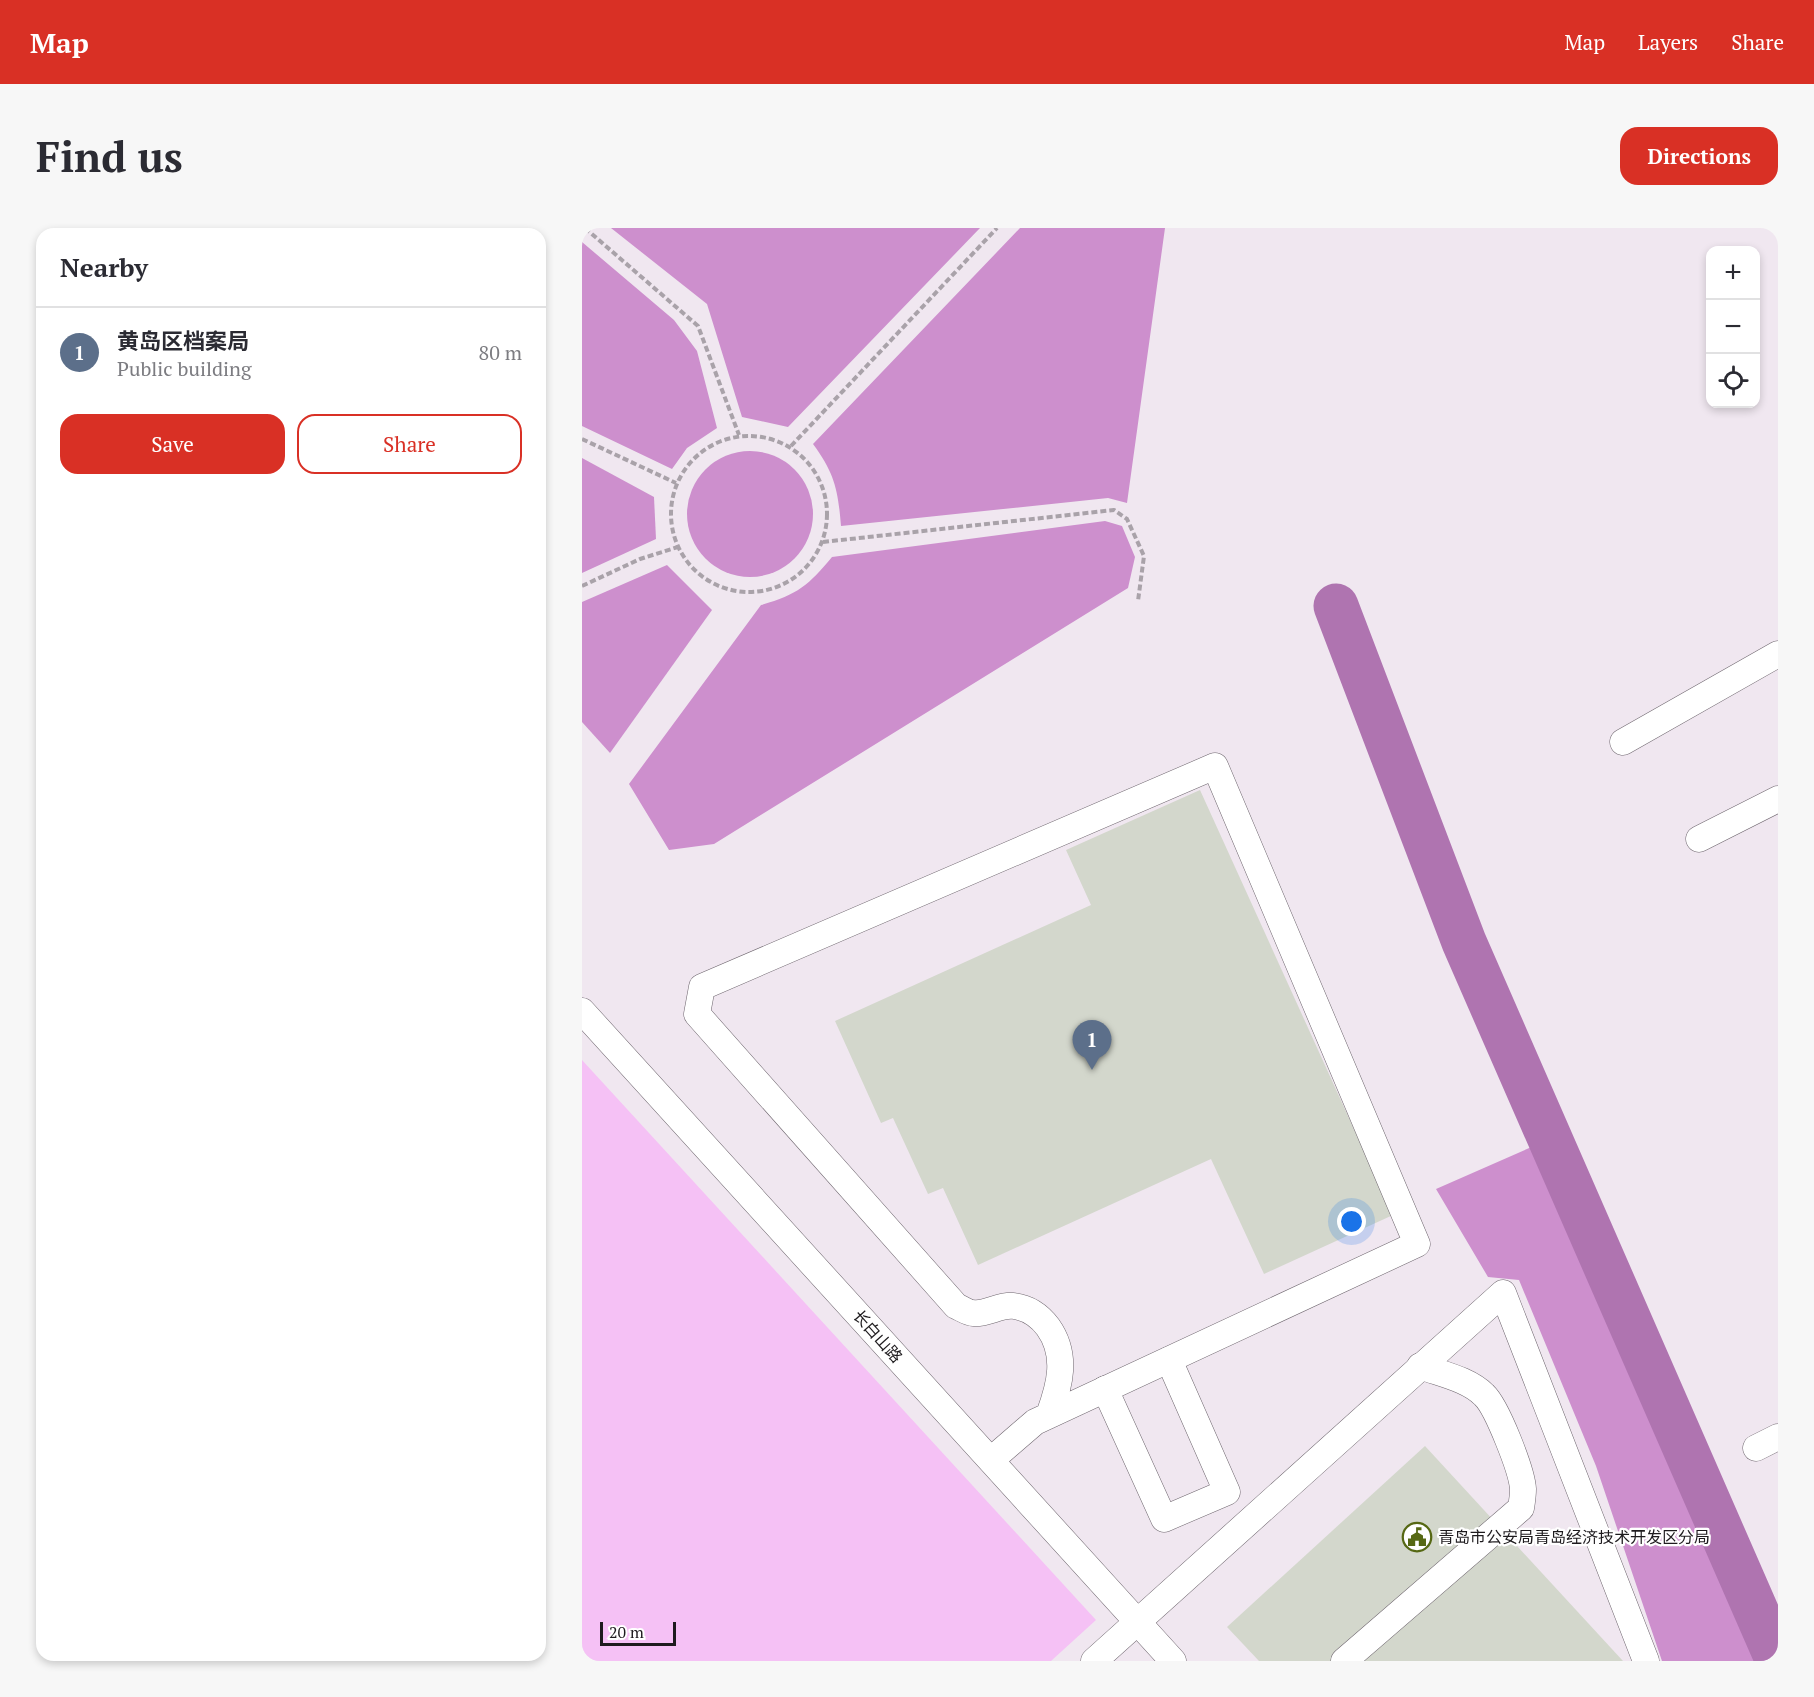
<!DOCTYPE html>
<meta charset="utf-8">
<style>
body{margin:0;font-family:"PT Serif","Noto Sans SC",serif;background:#f7f7f7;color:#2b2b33}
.controls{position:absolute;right:18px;top:18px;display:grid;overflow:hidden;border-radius:12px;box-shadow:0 3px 9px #0003}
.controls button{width:54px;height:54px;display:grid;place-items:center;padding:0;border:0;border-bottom:2px solid #e1e1e2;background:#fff;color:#2b2b33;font:30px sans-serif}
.scale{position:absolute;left:18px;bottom:15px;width:76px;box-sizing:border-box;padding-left:6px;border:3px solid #1e1b1e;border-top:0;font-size:16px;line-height:21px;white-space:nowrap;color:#1e1b1e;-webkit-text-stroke:4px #fff;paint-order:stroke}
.you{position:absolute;left:770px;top:994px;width:21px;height:21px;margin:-15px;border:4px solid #fff;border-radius:50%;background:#1a73e8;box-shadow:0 0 0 9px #1a73e833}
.badge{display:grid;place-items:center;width:39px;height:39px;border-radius:50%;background:#d93025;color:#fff;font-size:20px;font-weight:700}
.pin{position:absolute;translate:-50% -50px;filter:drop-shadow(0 2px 3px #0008)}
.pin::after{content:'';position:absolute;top:32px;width:21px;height:18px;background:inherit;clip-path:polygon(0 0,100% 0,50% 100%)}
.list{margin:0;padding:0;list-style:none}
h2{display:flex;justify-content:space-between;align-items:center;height:78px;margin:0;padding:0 24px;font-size:26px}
h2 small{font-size:20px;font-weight:400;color:#7c7c81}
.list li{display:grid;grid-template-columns:39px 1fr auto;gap:18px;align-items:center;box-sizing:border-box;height:90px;padding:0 24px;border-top:2px solid #e1e1e2}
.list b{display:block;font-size:22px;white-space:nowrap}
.list p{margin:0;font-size:20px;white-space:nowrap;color:#7c7c81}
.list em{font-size:20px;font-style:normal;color:#7c7c81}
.actions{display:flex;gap:12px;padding:18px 24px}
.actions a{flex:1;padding:14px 0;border:2px solid #d93025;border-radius:18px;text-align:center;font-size:21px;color:#d93025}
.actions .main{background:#d93025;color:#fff}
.icon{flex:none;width:33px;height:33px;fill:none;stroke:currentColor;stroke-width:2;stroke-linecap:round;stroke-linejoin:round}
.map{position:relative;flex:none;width:1196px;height:1433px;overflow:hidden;border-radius:18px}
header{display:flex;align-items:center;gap:36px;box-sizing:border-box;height:84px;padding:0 30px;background:#d93025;color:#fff}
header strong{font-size:28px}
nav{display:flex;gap:33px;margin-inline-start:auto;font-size:21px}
.intro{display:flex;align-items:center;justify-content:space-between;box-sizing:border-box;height:144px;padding:0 36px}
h1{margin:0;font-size:42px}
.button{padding:15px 27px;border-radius:18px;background:#d93025;color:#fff;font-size:21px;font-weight:700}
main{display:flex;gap:36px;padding:0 36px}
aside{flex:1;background:#fff;border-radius:18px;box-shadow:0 3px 9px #0003}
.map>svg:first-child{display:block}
.green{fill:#f5c1f5}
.forest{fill:#cd8fcd}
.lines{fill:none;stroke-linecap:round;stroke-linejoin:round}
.river{stroke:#af74b0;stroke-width:45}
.building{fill:#d3d7cc}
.minor-casing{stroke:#6f676f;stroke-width:27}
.path{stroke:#a9a2a9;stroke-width:4;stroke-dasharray:6 3;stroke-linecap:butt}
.minor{stroke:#fff;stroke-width:26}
.labels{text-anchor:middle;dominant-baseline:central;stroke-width:4.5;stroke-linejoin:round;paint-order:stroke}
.street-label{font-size:16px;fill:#1e1b1e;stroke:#fff}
.poi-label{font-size:16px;fill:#1e1b1e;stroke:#fff;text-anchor:start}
</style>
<header>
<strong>Map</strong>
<nav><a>Map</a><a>Layers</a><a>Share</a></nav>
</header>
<div class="intro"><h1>Find us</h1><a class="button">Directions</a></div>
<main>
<aside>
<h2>Nearby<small></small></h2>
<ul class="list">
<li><span class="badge" style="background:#5c6f8a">1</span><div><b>黄岛区档案局</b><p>Public building</p></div><em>80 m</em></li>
</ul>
<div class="actions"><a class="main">Save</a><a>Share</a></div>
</aside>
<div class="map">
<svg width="1196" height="1433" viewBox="0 0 1196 1433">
<rect width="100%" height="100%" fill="#f0e7f0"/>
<!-- green -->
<path class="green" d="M 0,832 L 514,1392 L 469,1433 L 0,1433 Z"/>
<!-- forest -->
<g class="forest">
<path d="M 29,0 L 398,0 L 206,199 L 160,189 L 125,76 Z"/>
<path d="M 438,0 L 583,0 L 545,275 L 526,270 L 259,298 C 256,262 253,246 231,216 Z"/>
<path d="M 0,14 L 92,92 L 115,123 L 135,200 L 105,220 L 90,241 L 0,198 Z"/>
<circle cx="168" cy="286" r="63"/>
<path d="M 0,230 L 72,269 L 74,311 L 0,345 Z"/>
<path d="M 523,293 L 540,298 L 553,329 L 546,360 L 132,616 L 87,622 L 47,556 L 179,377 C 215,367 227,357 250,329 Z"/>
<path d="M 85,337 L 130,382 L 28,525 L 0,494 L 0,374 Z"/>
<path d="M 961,914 L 1189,1433 L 1080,1433 L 1014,1238 L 937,1052 L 906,1049 L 854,961 Z"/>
</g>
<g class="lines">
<!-- river -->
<path class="river" d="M 754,378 L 882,714 L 1196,1433"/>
</g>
<!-- building -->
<g class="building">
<path d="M 618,562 L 811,987 L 682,1046 L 629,931 L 396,1037 L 361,960 L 346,966 L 311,890 L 299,895 L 253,793 L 509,677 L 484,622 Z"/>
<path d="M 843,1218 L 1041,1433 L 677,1433 L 645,1399 Z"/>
</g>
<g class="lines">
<!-- minor casing -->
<g class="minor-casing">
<g id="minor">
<path d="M 1041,514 L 1196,426"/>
<path d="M 1117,611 L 1196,571"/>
<path d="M 0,783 L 591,1433"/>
<path d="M 523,1161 L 582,1291 L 645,1264 L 587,1132"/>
<path d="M 1174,1220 L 1196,1209"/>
<path d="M 409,1232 L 453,1194 L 835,1016 L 633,538 L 120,759 L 115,786 L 374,1078 C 379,1080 386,1085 391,1085 C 404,1087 418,1076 432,1078 C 447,1080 457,1087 466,1099 C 486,1127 478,1157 467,1187"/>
<path d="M 512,1433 L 921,1065 L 1064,1433"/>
<path d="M 762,1433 L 939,1280 C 940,1274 941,1267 941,1261 C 940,1243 915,1179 902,1167 C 886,1151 859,1146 838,1138"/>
</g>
</g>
<!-- path -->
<g class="path">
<path d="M 3,0 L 116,98 L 157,207"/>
<circle cx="167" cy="286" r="78"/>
<path d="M 0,211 L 94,255"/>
<path d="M 209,218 L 415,0"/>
<path d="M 241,314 L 532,282 L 545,291 L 562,328 L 556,373"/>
<path d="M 0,358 L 58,331 L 96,319"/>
</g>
<!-- minor -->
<use href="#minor" class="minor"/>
</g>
<!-- icons -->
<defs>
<g id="civic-ring" transform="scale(1.5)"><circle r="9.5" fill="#fff" stroke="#566814" stroke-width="1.5"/><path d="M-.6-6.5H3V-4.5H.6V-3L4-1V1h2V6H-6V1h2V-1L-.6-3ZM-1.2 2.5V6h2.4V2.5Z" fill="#566814"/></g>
</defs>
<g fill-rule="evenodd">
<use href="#civic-ring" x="835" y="1309"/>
</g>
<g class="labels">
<!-- street labels -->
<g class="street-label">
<text transform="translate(296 1108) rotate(48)">长白山路</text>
</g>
<!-- poi labels -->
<g class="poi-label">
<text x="856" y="1309">青岛市公安局青岛经济技术开发区分局</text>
</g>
</g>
</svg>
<div class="controls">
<button>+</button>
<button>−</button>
<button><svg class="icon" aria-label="locate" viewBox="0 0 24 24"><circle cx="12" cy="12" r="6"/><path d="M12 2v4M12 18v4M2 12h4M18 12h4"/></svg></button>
</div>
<div class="scale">20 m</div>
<div class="you"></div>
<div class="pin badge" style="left:510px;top:842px;background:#5c6f8a">1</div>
</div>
</main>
